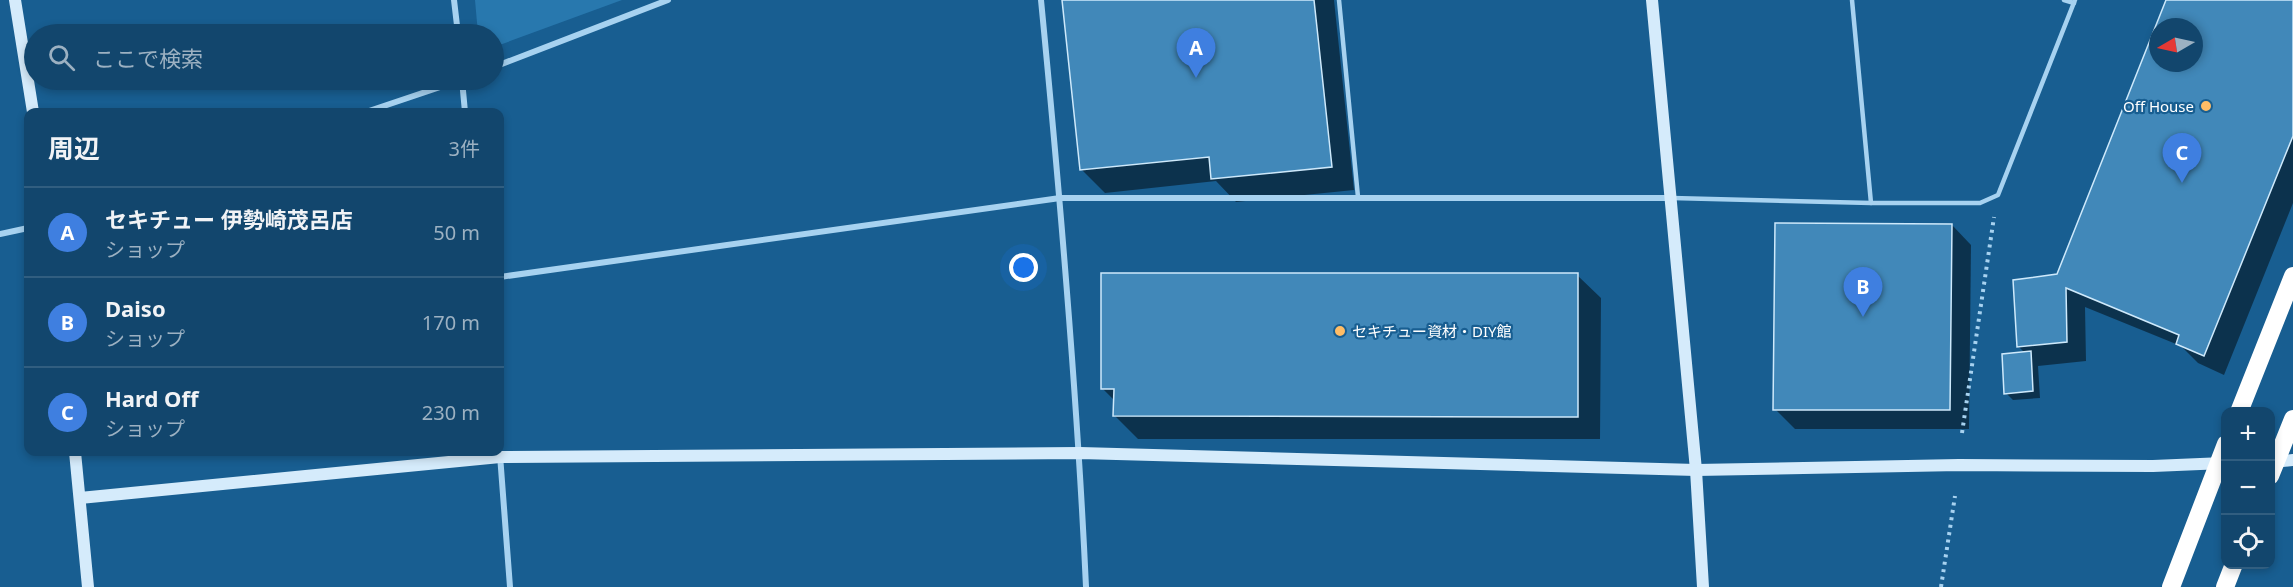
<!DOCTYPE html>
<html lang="ja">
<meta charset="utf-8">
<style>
body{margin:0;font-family:"Noto Sans","Noto Sans JP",sans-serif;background:#1b4d72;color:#f1f3f6}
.controls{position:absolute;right:18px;bottom:18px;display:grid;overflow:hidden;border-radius:12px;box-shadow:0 3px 9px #0003}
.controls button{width:54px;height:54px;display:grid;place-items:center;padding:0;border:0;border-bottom:2px solid #315e80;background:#12466d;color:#f1f3f6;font:30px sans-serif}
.compass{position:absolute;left:2149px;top:18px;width:54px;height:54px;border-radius:50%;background:#12466d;box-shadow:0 3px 9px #0003;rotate:261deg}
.you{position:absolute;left:1024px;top:268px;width:21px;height:21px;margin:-15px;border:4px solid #fff;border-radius:50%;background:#1a73e8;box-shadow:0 0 0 9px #1a73e833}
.badge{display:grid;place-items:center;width:39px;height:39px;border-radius:50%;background:#ffbd66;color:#fff;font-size:20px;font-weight:700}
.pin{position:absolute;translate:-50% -50px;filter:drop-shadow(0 2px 3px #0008)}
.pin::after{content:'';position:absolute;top:32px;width:21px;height:18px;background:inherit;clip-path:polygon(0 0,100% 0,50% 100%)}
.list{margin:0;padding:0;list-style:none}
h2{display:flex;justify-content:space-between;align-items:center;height:78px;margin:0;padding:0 24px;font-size:26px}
h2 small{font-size:20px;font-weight:400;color:#9cb1c2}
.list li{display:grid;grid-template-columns:39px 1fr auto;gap:18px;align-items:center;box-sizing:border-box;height:90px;padding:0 24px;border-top:2px solid #315e80}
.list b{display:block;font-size:22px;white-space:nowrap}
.list p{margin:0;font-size:20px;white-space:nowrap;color:#9cb1c2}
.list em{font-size:20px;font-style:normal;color:#9cb1c2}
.icon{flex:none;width:33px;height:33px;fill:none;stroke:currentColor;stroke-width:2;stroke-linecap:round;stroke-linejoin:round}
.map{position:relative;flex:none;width:2293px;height:587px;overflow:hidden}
.search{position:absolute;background:#12466d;box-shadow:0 3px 9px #0003;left:24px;top:24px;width:480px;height:66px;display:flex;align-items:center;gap:15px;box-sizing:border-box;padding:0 21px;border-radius:33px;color:#9cb1c2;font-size:22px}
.panel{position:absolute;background:#12466d;box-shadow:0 3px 9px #0003;left:24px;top:108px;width:480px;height:348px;border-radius:12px}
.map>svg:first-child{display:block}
.green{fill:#2878ae}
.shadow{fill:#0007;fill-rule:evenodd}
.building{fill:#4188b9;stroke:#cee9fb;stroke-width:1.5;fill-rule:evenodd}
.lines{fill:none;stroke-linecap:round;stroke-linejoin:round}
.path{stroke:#a7d2f0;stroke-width:4;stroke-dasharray:3 4.5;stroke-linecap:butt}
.lane{stroke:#a7d2f0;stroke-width:4.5}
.street{stroke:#a7d2f0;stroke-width:6}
.secondary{stroke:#d5ebfb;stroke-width:12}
.highway{stroke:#fff;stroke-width:18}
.poi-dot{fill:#ffbd66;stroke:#185e91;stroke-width:2}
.labels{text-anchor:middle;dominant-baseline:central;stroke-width:4.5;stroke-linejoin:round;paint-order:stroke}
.poi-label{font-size:15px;fill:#fff;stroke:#185e91;text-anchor:end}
</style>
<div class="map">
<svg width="2293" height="587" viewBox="0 0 2293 587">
<rect width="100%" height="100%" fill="#185e91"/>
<!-- green -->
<path class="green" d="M 475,0 L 622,0 L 494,47 L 494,34 L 478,34 Z"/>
<!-- shadow -->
<g class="shadow">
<path d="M 1064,0 L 1334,0 L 1354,190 L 1236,202 L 1216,181 L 1105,193 L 1082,170 Z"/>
<path d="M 2168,0 L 2293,0 L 2293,203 L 2224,375 L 2198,363 L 2181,346 L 2085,307 L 2086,361 L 2038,366 L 2040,398 L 2013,400 L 2006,393 L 2025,353 L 2018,346 L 2058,276 ZM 2158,27 L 2194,27 L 2194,63 L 2158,63 Z"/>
<path d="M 1952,225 L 1971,245 L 1969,429 L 1795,429 L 1775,409 Z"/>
<path d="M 1577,275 L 1601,298 L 1600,439 L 1138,439 L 1115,416 L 1115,401 L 1103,389 Z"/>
</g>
<!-- building -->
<g class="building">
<path d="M 1062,0 L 1314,0 L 1332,167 L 1211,179 L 1209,157 L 1080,170 Z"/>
<path d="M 2166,0 L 2293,0 L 2293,136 L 2204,356 L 2176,344 L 2179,335 L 2066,288 L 2067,342 L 2017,347 L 2013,280 L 2057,274 ZM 2158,27 L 2194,27 L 2194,63 L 2158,63 Z"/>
<path d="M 1775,223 L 1952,224 L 1950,410 L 1773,410 Z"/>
<path d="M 1101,273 L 1578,273 L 1578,417 L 1113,416 L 1114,389 L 1101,389 Z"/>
<path d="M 2031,351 L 2033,391 L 2004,394 L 2002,354 Z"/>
</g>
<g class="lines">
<!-- path -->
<g class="path">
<path d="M 1962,433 L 1994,217"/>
<path d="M 1941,587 L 1955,496"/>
</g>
<!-- lane -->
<g class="lane">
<path d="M 1339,0 L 1358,197"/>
<path d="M 1852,0 L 1871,203"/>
<path d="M 2064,0 L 2074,3"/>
<path d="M 1672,198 L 1871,203 L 1980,203 L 1998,195 L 2075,0"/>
</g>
<!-- street -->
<g class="street">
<path d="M 454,0 L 458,34"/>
<path d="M 1041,0 C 1060,195 1077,391 1086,587"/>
<path d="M 494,67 L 668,0"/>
<path d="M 462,80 L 465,112"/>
<path d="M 366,112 L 461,80"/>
<path d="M 0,234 L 28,228"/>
<path d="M 500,277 L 1060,198 L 1669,198"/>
<path d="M 500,455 L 510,587"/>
</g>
<!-- secondary -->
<g class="secondary">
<path d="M 15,0 L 33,112"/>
<path d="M 1652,0 L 1696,470 L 1703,587"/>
<path d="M 75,452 L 88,587"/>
<path d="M 2272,462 L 2293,460"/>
<path d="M 80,498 L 500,457 L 1080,453 L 1696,470 L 1959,465 L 2153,466 L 2224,463"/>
</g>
<!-- highway -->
<g class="highway">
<path d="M 2239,412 L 2293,276"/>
<path d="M 2270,476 L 2293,419"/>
<path d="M 2171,587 L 2226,444"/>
<path d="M 2225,587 L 2234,564"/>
</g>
</g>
<!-- markers -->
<g class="poi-dot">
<circle cx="2206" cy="106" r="6"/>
<circle cx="1340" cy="331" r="6"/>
</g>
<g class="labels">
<!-- poi labels -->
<g class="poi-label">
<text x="2194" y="106">Off House</text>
<text x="1352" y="331" text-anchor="start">セキチュー資材・DIY館</text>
</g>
</g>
</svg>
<div class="controls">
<button>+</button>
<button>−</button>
<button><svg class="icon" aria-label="locate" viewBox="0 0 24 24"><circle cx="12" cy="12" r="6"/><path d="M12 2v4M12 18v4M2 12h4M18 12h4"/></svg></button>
</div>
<svg class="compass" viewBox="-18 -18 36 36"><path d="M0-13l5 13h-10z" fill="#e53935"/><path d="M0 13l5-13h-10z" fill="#9cb1c2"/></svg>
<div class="you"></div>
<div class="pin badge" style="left:1196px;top:78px;background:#3f7fe0">A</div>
<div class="pin badge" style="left:1863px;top:317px;background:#3f7fe0">B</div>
<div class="pin badge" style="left:2182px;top:183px;background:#3f7fe0">C</div>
<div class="search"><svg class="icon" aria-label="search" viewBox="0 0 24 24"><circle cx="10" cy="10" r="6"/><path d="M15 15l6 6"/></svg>ここで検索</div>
<section class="panel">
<h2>周辺<small>3件</small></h2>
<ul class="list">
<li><span class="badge" style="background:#3f7fe0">A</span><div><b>セキチュー 伊勢崎茂呂店</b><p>ショップ</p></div><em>50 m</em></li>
<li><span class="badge" style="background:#3f7fe0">B</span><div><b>Daiso</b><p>ショップ</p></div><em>170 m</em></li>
<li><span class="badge" style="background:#3f7fe0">C</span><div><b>Hard Off</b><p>ショップ</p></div><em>230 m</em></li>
</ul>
</section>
</div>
